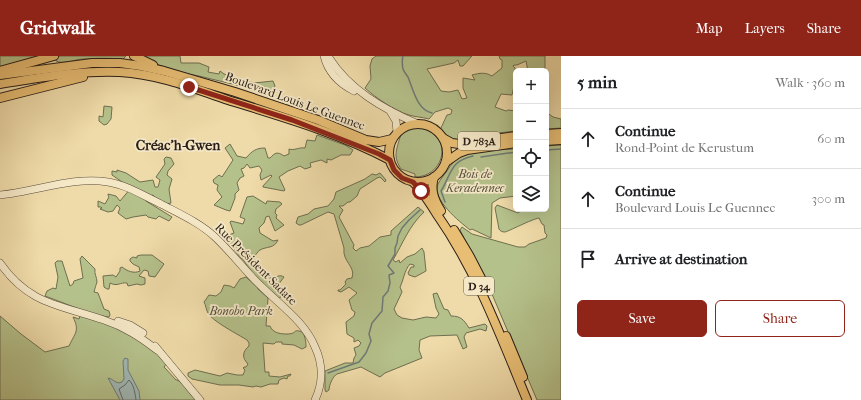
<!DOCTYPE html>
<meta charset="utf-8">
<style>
body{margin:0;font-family:"IM FELL French Canon",serif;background:#f2f2f2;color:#202124}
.controls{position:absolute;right:12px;top:12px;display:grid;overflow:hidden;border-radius:6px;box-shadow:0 4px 16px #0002}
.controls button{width:36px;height:36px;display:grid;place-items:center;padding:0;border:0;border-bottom:1px solid #e0e0e0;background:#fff;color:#202124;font:20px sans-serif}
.stop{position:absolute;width:12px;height:12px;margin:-9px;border:3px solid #8f2418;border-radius:50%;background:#fff}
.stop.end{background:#8f2418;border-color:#fff;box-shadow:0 1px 4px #0008}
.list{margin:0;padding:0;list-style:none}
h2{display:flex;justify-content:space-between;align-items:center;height:52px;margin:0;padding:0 16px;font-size:17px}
h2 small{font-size:13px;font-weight:400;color:#757577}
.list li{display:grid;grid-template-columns:26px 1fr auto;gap:12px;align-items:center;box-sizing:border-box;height:60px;padding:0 16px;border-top:1px solid #e0e0e0}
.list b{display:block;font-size:15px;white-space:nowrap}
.list p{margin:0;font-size:13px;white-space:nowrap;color:#757577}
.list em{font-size:13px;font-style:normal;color:#757577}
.actions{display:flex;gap:8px;padding:12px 16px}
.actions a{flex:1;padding:9px 0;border:1px solid #8f2418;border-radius:6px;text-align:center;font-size:14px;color:#8f2418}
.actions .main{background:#8f2418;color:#fff}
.icon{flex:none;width:22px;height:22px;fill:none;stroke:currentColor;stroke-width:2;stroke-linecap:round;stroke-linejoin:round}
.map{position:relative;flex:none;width:561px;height:344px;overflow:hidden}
header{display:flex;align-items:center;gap:24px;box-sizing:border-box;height:56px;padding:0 20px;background:#8f2418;color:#fff}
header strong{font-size:19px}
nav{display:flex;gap:22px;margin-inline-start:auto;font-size:14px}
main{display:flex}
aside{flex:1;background:#fff}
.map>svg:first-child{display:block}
.green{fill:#b5c18b;stroke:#6e6f51}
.water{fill:#a0b8b5;stroke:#707a76}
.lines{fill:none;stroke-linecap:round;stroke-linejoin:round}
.shore{stroke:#646a66;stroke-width:1}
.stream{stroke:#707a76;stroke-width:1.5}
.minor-casing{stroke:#5a4c3c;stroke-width:8}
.major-casing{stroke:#281d17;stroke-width:10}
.minor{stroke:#f5e8c7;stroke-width:7}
.major{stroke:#e8be74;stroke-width:8}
.route{stroke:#8f2418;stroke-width:5}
.labels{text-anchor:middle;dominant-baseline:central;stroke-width:3.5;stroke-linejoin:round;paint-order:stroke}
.shield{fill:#f5e8c7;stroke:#665a4c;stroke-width:1}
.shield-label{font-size:11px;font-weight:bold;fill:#281d17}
.street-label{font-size:12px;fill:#281d17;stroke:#f5e8c7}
.park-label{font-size:12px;font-style:italic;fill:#524e3a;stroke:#f5e8c7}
.quarter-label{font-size:14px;font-weight:bold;fill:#281d17;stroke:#f5e8c7}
</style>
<header>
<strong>Gridwalk</strong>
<nav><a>Map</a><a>Layers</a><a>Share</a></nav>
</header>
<main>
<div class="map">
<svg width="561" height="344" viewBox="0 0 561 344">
<rect width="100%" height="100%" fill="#efdba9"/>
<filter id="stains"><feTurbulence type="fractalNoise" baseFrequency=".005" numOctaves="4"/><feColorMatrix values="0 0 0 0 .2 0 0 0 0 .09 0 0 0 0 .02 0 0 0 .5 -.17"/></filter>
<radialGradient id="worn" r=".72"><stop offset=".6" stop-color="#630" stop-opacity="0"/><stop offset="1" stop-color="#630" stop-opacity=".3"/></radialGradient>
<!-- green -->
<g class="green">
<path d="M 0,0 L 37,0 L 0,11 Z"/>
<path d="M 60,0 L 126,0 L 123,3 C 110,2 97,2 84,3 C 75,3 64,9 56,5 L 56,2 Z"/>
<path d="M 138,0 L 180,0 L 181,7 L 199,7 L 209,11 L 208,16 L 219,18 L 220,15 L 224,18 L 254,27 L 273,25 L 275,30 C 272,36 266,36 261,35 L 199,20 C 178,17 158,9 138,0 Z"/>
<path d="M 376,0 L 472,0 L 463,10 L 460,10 L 458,4 L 454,7 L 427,13 L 441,35 L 449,36 L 458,34 L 462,43 L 467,42 L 463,32 L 463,22 L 475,24 L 472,19 C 480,17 485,16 492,20 L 502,12 L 502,4 L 500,3 L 499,0 L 545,0 L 545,15 L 528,15 L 526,5 L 517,9 L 514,9 L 513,10 L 515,12 L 516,28 L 514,30 L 512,39 L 501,38 L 495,51 L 506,55 L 508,54 L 516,55 L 516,75 L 471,80 L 470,83 C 458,85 447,84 440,74 L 447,59 L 451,58 L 452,54 L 448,52 L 435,56 L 429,63 C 422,61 415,61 409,59 C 395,55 376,42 365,32 L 371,23 L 370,10 L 372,3 Z"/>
<path d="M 104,50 L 112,51 L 111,63 L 107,68 L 104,69 L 99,65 L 99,60 L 103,61 Z"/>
<path d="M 546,56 L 553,61 L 561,63 L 561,72 L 546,73 Z"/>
<path d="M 417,71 C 421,72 426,73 429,75 C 453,88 441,121 415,121 L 415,118 L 401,113 C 396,105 395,100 397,92 C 401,77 401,74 417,71 Z"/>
<path d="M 317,79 L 345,89 L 353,94 L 350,99 L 341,99 L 331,104 L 327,103 L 327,107 L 321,104 L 310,107 L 311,111 L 305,113 L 300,110 L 288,115 L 279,121 L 285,134 L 284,135 L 263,131 L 263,130 L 272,120 L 271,119 L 261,124 L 260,119 L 262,114 L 259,110 L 250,112 L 247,108 L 244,112 L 241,113 L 244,120 L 240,122 L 237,127 L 239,134 L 235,138 L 235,142 L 230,155 L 226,154 L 214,149 L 222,141 L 217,134 L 218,129 L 214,127 L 213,124 L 219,119 L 222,121 L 233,104 L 225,92 L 230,88 L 237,100 L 246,102 C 252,95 256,92 265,92 L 268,102 L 270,102 C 275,97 277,95 284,100 L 289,98 L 289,93 C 294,95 299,91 305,92 L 307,84 L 315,85 Z"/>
<path d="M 561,89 L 561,344 L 537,344 L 489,231 L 460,174 L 462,171 L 472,178 L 518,191 L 525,191 L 529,188 L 546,182 L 547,179 L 545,177 L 544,169 L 542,168 L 539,162 C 532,163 507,176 505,176 C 502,176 500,175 499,173 L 495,152 L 497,149 L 518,157 L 524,153 L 546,153 L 546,90 Z"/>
<path d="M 516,93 L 516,140 L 500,142 L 492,147 L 491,182 L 472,173 L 470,174 C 459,165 432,144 438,128 C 440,124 444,119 447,115 C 452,107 457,101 467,98 C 482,93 500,94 516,93 Z"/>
<path d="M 166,101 L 171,102 L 174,108 L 168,115 L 167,119 L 172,123 L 169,133 L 171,147 L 166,148 L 155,142 L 153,139 L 144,142 L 146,145 L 172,161 L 169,165 L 159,160 L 156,163 L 148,161 L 146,159 L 133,161 L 126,163 L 118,157 L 120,152 L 117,149 L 113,155 L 108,156 L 100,153 L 102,152 L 101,151 L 98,151 L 98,145 L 105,148 L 109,141 L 108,139 L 108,138 L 116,140 L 120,145 L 131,132 L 112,119 L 112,115 L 117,116 L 117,114 L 126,117 L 140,126 L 153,124 L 155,131 L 158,131 L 160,124 L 156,121 L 165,108 L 164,103 Z"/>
<path d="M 380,117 L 386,124 L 385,126 L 380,121 L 377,122 L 360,133 L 357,140 L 350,146 L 348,146 L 343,150 L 339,150 L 343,154 L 339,161 L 354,189 L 353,192 L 356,195 L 360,192 L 369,190 L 380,181 L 391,179 L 391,175 L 418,151 L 424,156 C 409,170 403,187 393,204 L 396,206 L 399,204 L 400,207 L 407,201 L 415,198 L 422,192 L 424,196 L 426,215 L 415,221 L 409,219 L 408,217 L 411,211 L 414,211 L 414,209 L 410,208 C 404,215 404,223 400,231 L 402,236 L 394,253 L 397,259 L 402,262 L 413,264 L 426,261 L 436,262 L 439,258 L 436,252 L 433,238 L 437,237 L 444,253 L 448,254 L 451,260 C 461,260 464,264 469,272 L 485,268 L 487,270 L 486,275 L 480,273 L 466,277 L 464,281 L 467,291 L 463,293 L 457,279 L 430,280 L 420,284 L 419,294 L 422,302 L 385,317 L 380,321 L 361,311 L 337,318 C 333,320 329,329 329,334 L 326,336 L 325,334 L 325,315 L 345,307 L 353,307 L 354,302 L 356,299 L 354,292 L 359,290 L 361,287 L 358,284 L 354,286 L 354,282 L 347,278 L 346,266 L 354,260 L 355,256 L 352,254 L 349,244 L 357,237 L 349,231 L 341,236 L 338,235 L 338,234 L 340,234 L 346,228 L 345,226 L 347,223 L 352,222 C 356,210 342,206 344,192 L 334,158 L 328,156 L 301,169 L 299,169 L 296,167 L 298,161 L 308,158 L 314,153 L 328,150 L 334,143 L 336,136 L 365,123 L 372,118 L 376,119 Z"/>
<path d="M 253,140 L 266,148 L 267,145 L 280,146 L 282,148 L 276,153 L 275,157 L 277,159 L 276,162 L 284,169 L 275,175 L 269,160 L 266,161 L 264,167 L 259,172 L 260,177 L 273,185 L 278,184 C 274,193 267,190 260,194 C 258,195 255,200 253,202 L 264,216 L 272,223 C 277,221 279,218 284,221 L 278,229 L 283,235 L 280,242 L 276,241 C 264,229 253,219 244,205 C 240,200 235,198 234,190 L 227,184 L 226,180 L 234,177 L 230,166 L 231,165 L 243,168 L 245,163 L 240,161 L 247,141 Z"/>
<path d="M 141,199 L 152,199 L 164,208 L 155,221 L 149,220 L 148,215 L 144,214 L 139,220 L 145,222 L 145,228 L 141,229 L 137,228 L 128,230 L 127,227 C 120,226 118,231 110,227 L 109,233 L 107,233 L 104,231 L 103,220 L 113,219 L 116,221 L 120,215 L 120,212 L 122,211 C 127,215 134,218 140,215 L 139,211 L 133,208 L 130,205 L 130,203 L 133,201 L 137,202 L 137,200 Z"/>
<path d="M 82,200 L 95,213 C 94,218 97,221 97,226 C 96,229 95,232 94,236 L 98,237 L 104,253 L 109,255 L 110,259 L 109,261 L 95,259 L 45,240 L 47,235 L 53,232 L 56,233 L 58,221 L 55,207 L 57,205 L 62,205 L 70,230 L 73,228 L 74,225 L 83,222 L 80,203 Z"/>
<path d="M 246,221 L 258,232 L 258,233 L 268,242 L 266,270 L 270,270 C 271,272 272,274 274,275 C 277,278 289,279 293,277 C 296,276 294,274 299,275 C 305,275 306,286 306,291 L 302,293 L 294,289 L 282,288 L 282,286 L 276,286 L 274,288 L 263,287 L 265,316 L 269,316 L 269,320 L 280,321 L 291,318 L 290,320 L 288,320 L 287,323 L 284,322 L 279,324 L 278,328 L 270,328 L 261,331 L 256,330 L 253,331 L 239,329 L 220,329 L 192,323 L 188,320 L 188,317 L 195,314 L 220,320 L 227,317 L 237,319 L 243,319 L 245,314 L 243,312 L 244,311 L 246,311 L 248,308 C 242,302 242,296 249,290 L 249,287 L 247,284 C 239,279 212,265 208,257 C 206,254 206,249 204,246 L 209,239 L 216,240 L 221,236 L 224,229 L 230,230 L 234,232 L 240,223 Z"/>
<path d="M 0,260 L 21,278 L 45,296 L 69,290 C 75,277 80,275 73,261 L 79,263 L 80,260 L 83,260 L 108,267 L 152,292 L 166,308 L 164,311 L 176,324 L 177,324 L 181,326 L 196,344 L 0,344 Z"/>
</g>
<!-- water -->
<path class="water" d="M 125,302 L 128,303 L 128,314 L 139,335 L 140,344 L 120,344 L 108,322 C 114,323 116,329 122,326 L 124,323 L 123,305 Z"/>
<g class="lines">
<!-- shore -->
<path class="shore" d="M 123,344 L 119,333 L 125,329 L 129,324 C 134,329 135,337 136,344"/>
<!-- stream -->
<g class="stream">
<path d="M 403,0 C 402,4 402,8 403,13 C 404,16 406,18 408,21 C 413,33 417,54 432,57"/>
<path d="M 546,94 L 561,93"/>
<path d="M 481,101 L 516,96"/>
<path d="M 445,146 L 441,135 C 452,117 450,105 473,100"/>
<path d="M 328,317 L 359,306 L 366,297 L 371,285 L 369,278 L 372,267 L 382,255 L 383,241 L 388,235 L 390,227 L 389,219 L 394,217 L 388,210 L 395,198 L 395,192 L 397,187 L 398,180 L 402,172 L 409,164 L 420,154"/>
</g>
<!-- minor casing -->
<g class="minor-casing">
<g id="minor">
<path d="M 324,0 C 328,16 340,28 354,35"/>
<path d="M 328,0 C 348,33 383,53 418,68"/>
<path d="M 390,55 L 396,65 L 397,76"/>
<path d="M 0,139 C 35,136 73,120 108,126 C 127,129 144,140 161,148 C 180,158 200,167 215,181 C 232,197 245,215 261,230 C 280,249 305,266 315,291 C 323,308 323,327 315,344"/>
<path d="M 0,207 C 29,249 61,249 104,264 C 125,271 140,281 157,294"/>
<path d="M 118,265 L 130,269 L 143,277"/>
<path d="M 155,290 L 200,344"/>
</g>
</g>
<!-- major casing -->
<g class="major-casing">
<g id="major">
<path d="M 134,0 L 153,9"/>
<path d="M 0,15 L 54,0"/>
<path d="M 0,19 L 92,7 L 120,7 L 141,10 L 164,15 L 235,36 L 318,64 L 366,84 L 379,86 L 392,83"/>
<path d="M 0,28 C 40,22 80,14 120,16 C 157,18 193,32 228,44 C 283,61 339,77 390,104"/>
<path d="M 0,42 L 83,21"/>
<circle cx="418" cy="97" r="29"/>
<path d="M 546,78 L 561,77"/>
<path d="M 443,82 L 452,87 L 459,88 L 516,80"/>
<path d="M 546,85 L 561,84"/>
<path d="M 446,106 L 459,97 L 467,94 L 516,87"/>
<path d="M 434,121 C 430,134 434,144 441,155"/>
<path d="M 413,126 C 423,135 431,149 438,160 C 477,216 501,281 527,344"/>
<path d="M 454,174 L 469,199 L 481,222"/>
<path d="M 506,280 L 523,321"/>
</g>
</g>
<!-- minor -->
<use href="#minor" class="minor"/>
<!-- major -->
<use href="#major" class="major"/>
</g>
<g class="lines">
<!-- route -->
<path class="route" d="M 189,31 L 292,64 L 379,98 L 390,104 L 394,114 L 402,122 L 413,126 L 421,135"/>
</g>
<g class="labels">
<!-- shield labels -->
<g class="shield">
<rect x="458" y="76" width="42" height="18" rx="3"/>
<rect x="464" y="221" width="30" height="18" rx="3"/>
</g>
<g class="shield-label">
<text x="479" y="85">D 783A</text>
<text x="479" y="230">D 34</text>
</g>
<!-- street labels -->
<g class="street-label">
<text transform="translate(295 45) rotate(20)">Boulevard Louis Le Guennec</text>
<text transform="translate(256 208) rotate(45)">Rue Président Sadate</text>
</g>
<!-- park labels -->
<g class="park-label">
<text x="475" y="118">Bois de<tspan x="475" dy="14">Keradennec</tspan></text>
<text x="241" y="255">Bonobo Park</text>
</g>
<!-- quarter labels -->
<g class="quarter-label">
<text x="178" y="89">Créac'h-Gwen</text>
</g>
</g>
<rect width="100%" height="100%" filter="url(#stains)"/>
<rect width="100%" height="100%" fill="url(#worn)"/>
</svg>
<div class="controls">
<button>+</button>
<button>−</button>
<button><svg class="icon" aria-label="locate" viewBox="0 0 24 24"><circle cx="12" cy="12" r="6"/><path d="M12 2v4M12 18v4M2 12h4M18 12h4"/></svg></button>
<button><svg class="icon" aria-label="layers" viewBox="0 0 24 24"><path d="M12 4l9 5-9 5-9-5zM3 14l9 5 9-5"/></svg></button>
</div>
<div class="stop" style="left:421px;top:135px"></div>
<div class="stop end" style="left:189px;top:31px"></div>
</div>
<aside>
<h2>5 min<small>Walk · 360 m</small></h2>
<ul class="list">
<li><svg class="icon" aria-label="ahead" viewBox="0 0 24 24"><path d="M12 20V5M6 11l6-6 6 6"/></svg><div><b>Continue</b><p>Rond-Point de Kerustum</p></div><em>60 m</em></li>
<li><svg class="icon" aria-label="ahead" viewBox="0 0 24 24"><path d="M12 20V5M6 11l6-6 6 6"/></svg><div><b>Continue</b><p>Boulevard Louis Le Guennec</p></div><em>300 m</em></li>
<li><svg class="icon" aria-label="arrive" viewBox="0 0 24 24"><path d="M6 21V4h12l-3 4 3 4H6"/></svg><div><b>Arrive at destination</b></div></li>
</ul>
<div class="actions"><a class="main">Save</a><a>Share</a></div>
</aside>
</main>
